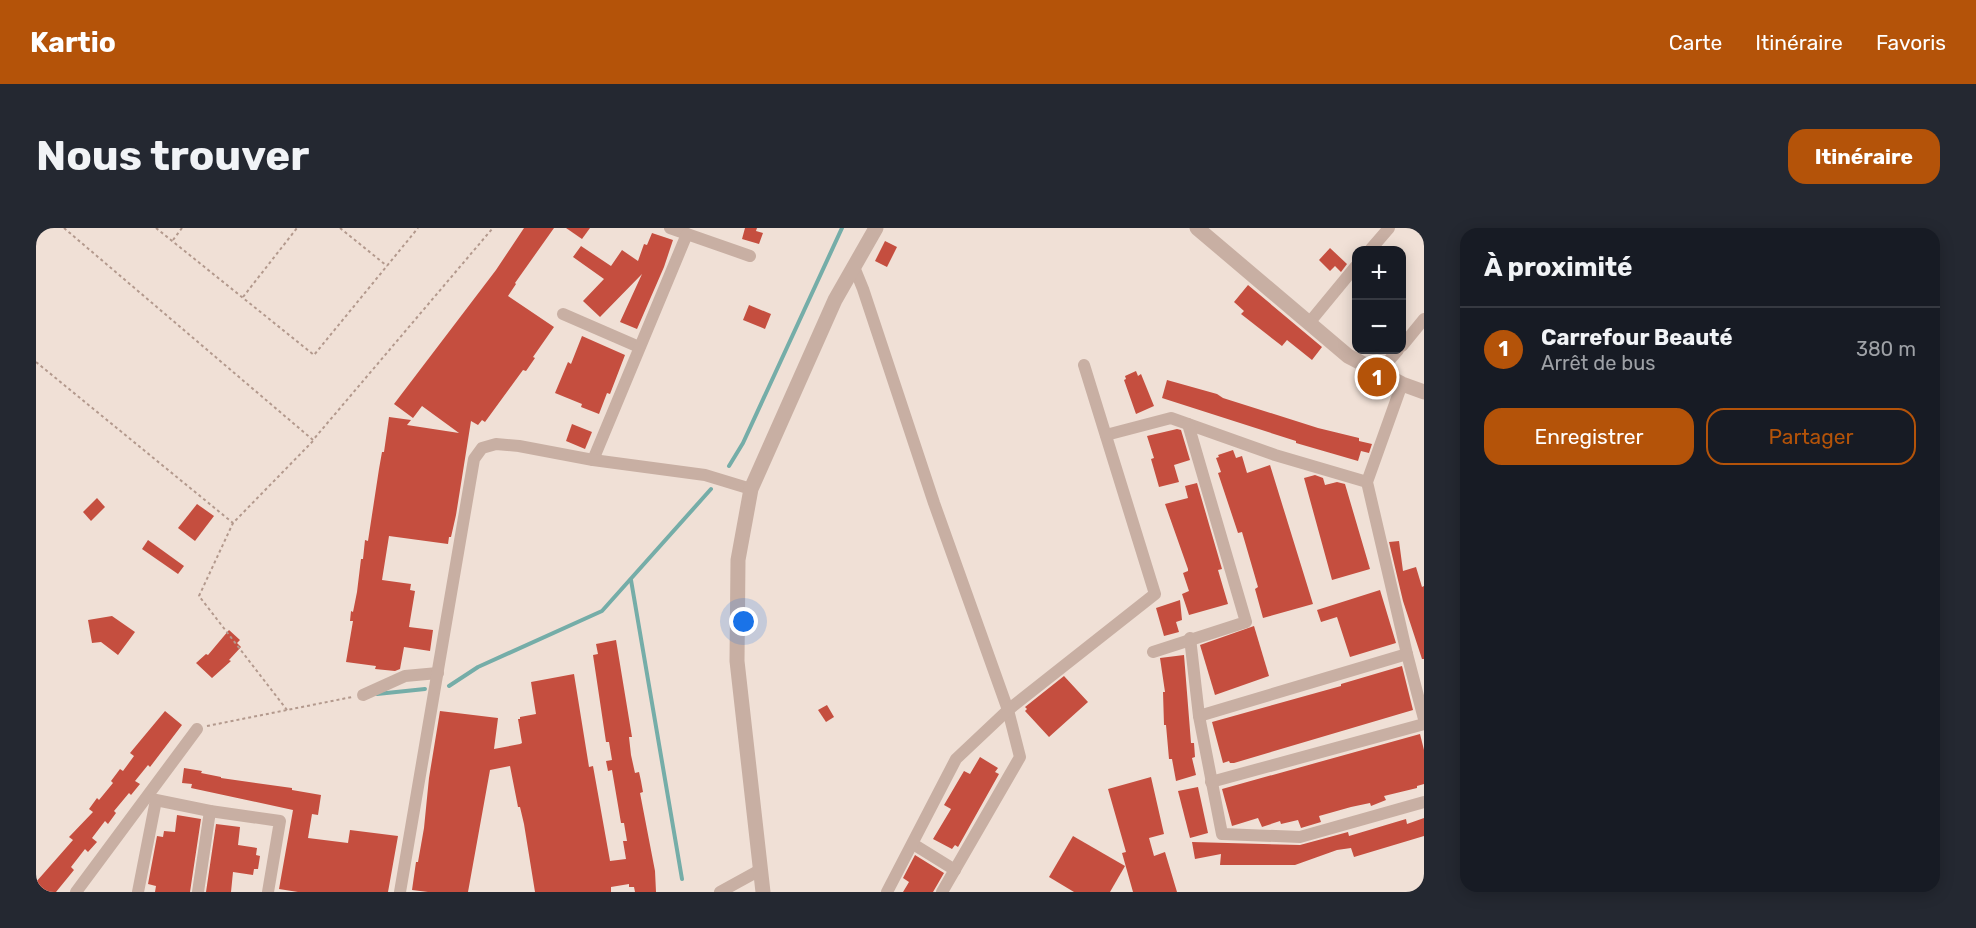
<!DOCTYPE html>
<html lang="fr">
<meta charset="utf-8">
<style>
body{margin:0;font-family:Rubik,sans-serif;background:#242831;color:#f1f3f6}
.controls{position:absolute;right:18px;top:18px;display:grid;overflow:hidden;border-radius:12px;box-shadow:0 3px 15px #0003}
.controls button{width:54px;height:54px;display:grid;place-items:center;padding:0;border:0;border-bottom:2px solid #363941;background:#171b24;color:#f1f3f6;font:30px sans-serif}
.you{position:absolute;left:708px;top:394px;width:21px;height:21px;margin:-15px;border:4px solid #fff;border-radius:50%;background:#1a73e8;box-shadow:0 0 0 9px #1a73e833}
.badge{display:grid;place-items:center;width:39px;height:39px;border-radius:50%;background:#b45309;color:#fff;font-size:20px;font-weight:700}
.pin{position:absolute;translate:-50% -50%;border:3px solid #fff;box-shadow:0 2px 6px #0006}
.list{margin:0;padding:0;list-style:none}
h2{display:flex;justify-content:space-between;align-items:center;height:78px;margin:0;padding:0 24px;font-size:26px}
h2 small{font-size:20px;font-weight:400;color:#9ea1a6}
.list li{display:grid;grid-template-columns:39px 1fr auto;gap:18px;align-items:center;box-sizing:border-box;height:84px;padding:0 24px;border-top:2px solid #363941}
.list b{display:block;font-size:22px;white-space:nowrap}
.list p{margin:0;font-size:20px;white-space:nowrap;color:#9ea1a6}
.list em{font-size:20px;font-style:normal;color:#9ea1a6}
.actions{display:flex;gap:12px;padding:18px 24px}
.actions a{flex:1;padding:14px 0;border:2px solid #b45309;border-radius:18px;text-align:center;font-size:21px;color:#b45309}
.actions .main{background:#b45309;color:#fff}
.map{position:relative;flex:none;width:1388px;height:664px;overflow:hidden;border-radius:18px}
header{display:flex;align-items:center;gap:36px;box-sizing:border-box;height:84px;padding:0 30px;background:#b45309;color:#fff}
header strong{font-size:28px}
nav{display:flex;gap:33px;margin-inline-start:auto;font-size:21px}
.intro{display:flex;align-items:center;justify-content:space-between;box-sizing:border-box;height:144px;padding:0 36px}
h1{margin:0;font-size:42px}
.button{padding:15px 27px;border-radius:18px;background:#b45309;color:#fff;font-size:21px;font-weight:700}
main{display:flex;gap:36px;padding:0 36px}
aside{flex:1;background:#171b24;border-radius:18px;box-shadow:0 3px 15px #0003}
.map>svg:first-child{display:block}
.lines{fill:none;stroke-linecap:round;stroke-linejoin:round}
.stream{stroke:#75ada8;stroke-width:4}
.building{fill:#c54e3f}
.path{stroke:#b3998d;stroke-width:2;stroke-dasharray:3 3;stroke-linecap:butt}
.minor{stroke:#c8afa3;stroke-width:12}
.tertiary{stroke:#c8afa3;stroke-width:15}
</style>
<header>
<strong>Kartio</strong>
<nav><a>Carte</a><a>Itinéraire</a><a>Favoris</a></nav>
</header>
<div class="intro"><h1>Nous trouver</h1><a class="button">Itinéraire</a></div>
<main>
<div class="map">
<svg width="1388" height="664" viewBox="0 0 1388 664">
<rect width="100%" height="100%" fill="#f0e0d6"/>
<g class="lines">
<!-- stream -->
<g class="stream">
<path d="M 693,238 L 707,215 L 806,0"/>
<path d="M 595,352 L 646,651"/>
<path d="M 413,458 L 442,439 L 566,383 L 675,261"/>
<path d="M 341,466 L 389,461"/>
</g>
</g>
<!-- building -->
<g class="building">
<path d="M 488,0 L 518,0 L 479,55 L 480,56 L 472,68 L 518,99 L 497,129 L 499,130 L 490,143 L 487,142 L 449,194 L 446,192 L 442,197 L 435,193 L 420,287 L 415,309 L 413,309 L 412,316 L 353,308 L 346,352 L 375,356 L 374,362 L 379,363 L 373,399 L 397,402 L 394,423 L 368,419 L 364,441 L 359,443 L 339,441 L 340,438 L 310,434 L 317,393 L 314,393 L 315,383 L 317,384 L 321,364 L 325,331 L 327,331 L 329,312 L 332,313 L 343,241 L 346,224 L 348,224 L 353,189 L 375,192 L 371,197 L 423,205 L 386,178 L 377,190 L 358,176 L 460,42 Z"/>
<path d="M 530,0 L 554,0 L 546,11 Z"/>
<path d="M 709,0 L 721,0 L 720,3 L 727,5 L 723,16 L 706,11 Z"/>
<path d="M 616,5 L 637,12 L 628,39 L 601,101 L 584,94 L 606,46 L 564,89 L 547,73 L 568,51 L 537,29 L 545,18 L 575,38 L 586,22 L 602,33 L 608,16 L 611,17 Z"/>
<path d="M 849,13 L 861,19 L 851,39 L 839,33 Z"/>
<path d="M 1294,20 L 1311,36 L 1305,44 L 1299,38 L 1294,43 L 1283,32 Z"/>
<path d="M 1212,57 L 1286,119 L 1276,132 L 1251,112 L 1246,118 L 1205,86 L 1208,83 L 1198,74 Z"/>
<path d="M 713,77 L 735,86 L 729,101 L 707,92 Z"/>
<path d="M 546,108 L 589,127 L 574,166 L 571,165 L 563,186 L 545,179 L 546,176 L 519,165 L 532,134 L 535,136 Z"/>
<path d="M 1100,143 L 1102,148 L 1105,146 L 1118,178 L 1100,186 L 1088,152 L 1090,151 L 1089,148 Z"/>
<path d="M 1131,152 L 1181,166 L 1187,170 L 1282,200 L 1323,210 L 1323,213 L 1336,216 L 1333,225 L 1325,223 L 1322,233 L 1260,215 L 1260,213 L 1126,170 Z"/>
<path d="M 536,196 L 556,204 L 549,221 L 530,213 Z"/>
<path d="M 1141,201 L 1145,202 L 1154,232 L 1138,237 L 1143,254 L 1123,259 L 1115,231 L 1118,230 L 1111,208 Z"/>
<path d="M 1197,222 L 1200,230 L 1206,228 L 1211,245 L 1234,237 L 1277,376 L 1227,390 L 1219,361 L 1222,359 L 1206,304 L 1202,305 L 1182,245 L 1185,244 L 1180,230 L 1183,229 L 1182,227 Z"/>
<path d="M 1279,247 L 1287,250 L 1289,257 L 1301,254 L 1309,256 L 1334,341 L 1296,352 L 1268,250 Z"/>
<path d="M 1161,255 L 1186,341 L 1182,342 L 1192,376 L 1153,387 L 1146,366 L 1153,363 L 1147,345 L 1152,343 L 1152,341 L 1129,276 L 1152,270 L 1149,258 Z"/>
<path d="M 61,270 L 69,279 L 55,293 L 47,284 Z"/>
<path d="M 161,276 L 178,288 L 159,313 L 142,300 Z"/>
<path d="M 112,312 L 148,338 L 142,346 L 106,321 Z"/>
<path d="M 1363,313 L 1367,343 L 1380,339 L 1386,359 L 1388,358 L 1388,431 L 1386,431 L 1367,373 L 1353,314 Z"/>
<path d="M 1344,362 L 1360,415 L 1314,429 L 1301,389 L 1285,394 L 1281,382 Z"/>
<path d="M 1144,372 L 1146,392 L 1140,394 L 1143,404 L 1128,408 L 1120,380 Z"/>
<path d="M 76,388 L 99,404 L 82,427 L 65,414 L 56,415 L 52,392 Z"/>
<path d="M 1218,398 L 1233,448 L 1179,467 L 1164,417 Z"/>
<path d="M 193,402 L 204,412 L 201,415 L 205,419 L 193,432 L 195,433 L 176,450 L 160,435 L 170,426 L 172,427 Z"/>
<path d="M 580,412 L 596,509 L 593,509 L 595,527 L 599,545 L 603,544 L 605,553 L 607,564 L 604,565 L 619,643 L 620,664 L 599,664 L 598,659 L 593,659 L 593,656 L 575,659 L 575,664 L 499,664 L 488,596 L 484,579 L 482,579 L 474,538 L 454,542 L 432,664 L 392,664 L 376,662 L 380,634 L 382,634 L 388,600 L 393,550 L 404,483 L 462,490 L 458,521 L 484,516 L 486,515 L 482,491 L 484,491 L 484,489 L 500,486 L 495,454 L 538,446 L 553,539 L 557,538 L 574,633 L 590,631 L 587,613 L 591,613 L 588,595 L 585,595 L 576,542 L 572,543 L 570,533 L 576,532 L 573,514 L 570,514 L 557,427 L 562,426 L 560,416 Z"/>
<path d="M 1148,427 L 1155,515 L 1158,515 L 1159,529 L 1156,530 L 1160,547 L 1140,553 L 1136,531 L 1133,531 L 1130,497 L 1128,497 L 1127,464 L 1129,464 L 1124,430 Z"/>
<path d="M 1366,438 L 1377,482 L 1198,535 L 1194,535 L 1193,533 L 1187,535 L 1176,494 L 1305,458 L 1305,456 Z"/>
<path d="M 1028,448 L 1052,474 L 1013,509 L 989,483 L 991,481 L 989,479 Z"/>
<path d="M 791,477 L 798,489 L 790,494 L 782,482 Z"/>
<path d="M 129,483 L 146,497 L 114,539 L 112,537 L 99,553 L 104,556 L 95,567 L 93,565 L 78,583 L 80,585 L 72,596 L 69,593 L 56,610 L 61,614 L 52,624 L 49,621 L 35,639 L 38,642 L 20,664 L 0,664 L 0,654 L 37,612 L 33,609 L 57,584 L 53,581 L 61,570 L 63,572 L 77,555 L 75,553 L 84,541 L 87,543 L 98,528 L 94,525 Z"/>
<path d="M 1384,506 L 1388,522 L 1388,556 L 1381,558 L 1381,560 L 1348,568 L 1350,572 L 1335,578 L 1334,575 L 1315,579 L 1283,588 L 1285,594 L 1265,600 L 1262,592 L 1245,596 L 1244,593 L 1226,599 L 1222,590 L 1196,598 L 1186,561 Z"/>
<path d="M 944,529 L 962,540 L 959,544 L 963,546 L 922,619 L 919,617 L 916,621 L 897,611 L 915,581 L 908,577 L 928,543 L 934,546 Z"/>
<path d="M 148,540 L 166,543 L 165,545 L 185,549 L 185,550 L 256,560 L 256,562 L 285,567 L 282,587 L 276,586 L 272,610 L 312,615 L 314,602 L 362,608 L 352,664 L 262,664 L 243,661 L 257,582 L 155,560 L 156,556 L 146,555 Z"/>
<path d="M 1115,549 L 1128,606 L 1113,610 L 1118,628 L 1129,624 L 1141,664 L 1097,664 L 1086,625 L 1090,624 L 1072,561 Z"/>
<path d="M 1162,559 L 1172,605 L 1154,610 L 1142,563 Z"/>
<path d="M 141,587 L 165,591 L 154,664 L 119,664 L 120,658 L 112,656 L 121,608 L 127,609 L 128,603 L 139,604 Z"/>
<path d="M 1388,590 L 1388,608 L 1318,629 L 1315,620 L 1301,622 L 1259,637 L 1184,637 L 1185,626 L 1159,631 L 1156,614 L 1264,617 L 1312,604 L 1313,608 L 1370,591 L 1371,596 Z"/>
<path d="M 180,596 L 204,599 L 202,617 L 221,620 L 220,627 L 224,628 L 222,641 L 218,641 L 217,647 L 197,644 L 195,664 L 170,664 Z"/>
<path d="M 1037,608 L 1089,638 L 1074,664 L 1038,664 L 1013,649 Z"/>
<path d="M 879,627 L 908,645 L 897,664 L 867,664 L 873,654 L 867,650 Z"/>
</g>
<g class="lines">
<!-- path -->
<g class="path">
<path d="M 28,0 L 277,212 L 456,1"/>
<path d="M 120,0 L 278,127 L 382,0"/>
<path d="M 304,0 L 351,38"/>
<path d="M 137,12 L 146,0"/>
<path d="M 207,69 L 261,0"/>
<path d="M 0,134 L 197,295"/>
<path d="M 251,482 L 163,368 L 197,295 L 277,213"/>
<path d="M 171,498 L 316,469"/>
</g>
<!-- minor -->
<g class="minor">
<path d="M 634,0 L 714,28"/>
<path d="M 1334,22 L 1353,0"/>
<path d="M 818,39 L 827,61 L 898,275 L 972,482 L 984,529 L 906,664"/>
<path d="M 527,86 L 603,119"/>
<path d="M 1273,95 L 1320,38"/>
<path d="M 1366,118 L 1388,91"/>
<path d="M 1343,144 L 1362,122"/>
<path d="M 1366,156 L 1331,254 L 1371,426 L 1388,491"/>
<path d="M 1070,207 L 1135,190 L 1239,227 L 1331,254"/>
<path d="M 557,232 L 651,6"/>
<path d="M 1154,410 L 1163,488 L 1186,606 L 1264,609 L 1388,574"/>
<path d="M 1117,424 L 1210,394 L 1152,196"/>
<path d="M 327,467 L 369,448 L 402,445"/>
<path d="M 1163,488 L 1371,426"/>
<path d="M 1175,554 L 1388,496"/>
<path d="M 877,616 L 919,642"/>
<path d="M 40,664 L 161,501"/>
<path d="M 102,664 L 120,572 L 174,583 L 244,593 L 232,664"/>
<path d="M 162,664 L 174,583"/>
<path d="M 364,664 L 438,231 L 446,220 L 460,216 L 483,218 L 557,232 L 669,247 L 715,261"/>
<path d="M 684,664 L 724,642"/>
<path d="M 851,664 L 920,531 L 972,482 L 1119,366 L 1048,137"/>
</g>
<!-- tertiary -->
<g class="tertiary">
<path d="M 1161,0 L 1312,128 L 1366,156 L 1388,164"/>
<path d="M 727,664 L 701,433 L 702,332 L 715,261 L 799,72 L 840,0"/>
</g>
</g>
</svg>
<div class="controls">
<button>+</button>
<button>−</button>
</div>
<div class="you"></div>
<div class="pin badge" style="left:1341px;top:149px">1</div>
</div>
<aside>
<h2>À proximité<small></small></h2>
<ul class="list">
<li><span class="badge">1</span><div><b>Carrefour Beauté</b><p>Arrêt de bus</p></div><em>380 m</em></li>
</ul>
<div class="actions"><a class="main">Enregistrer</a><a>Partager</a></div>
</aside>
</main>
